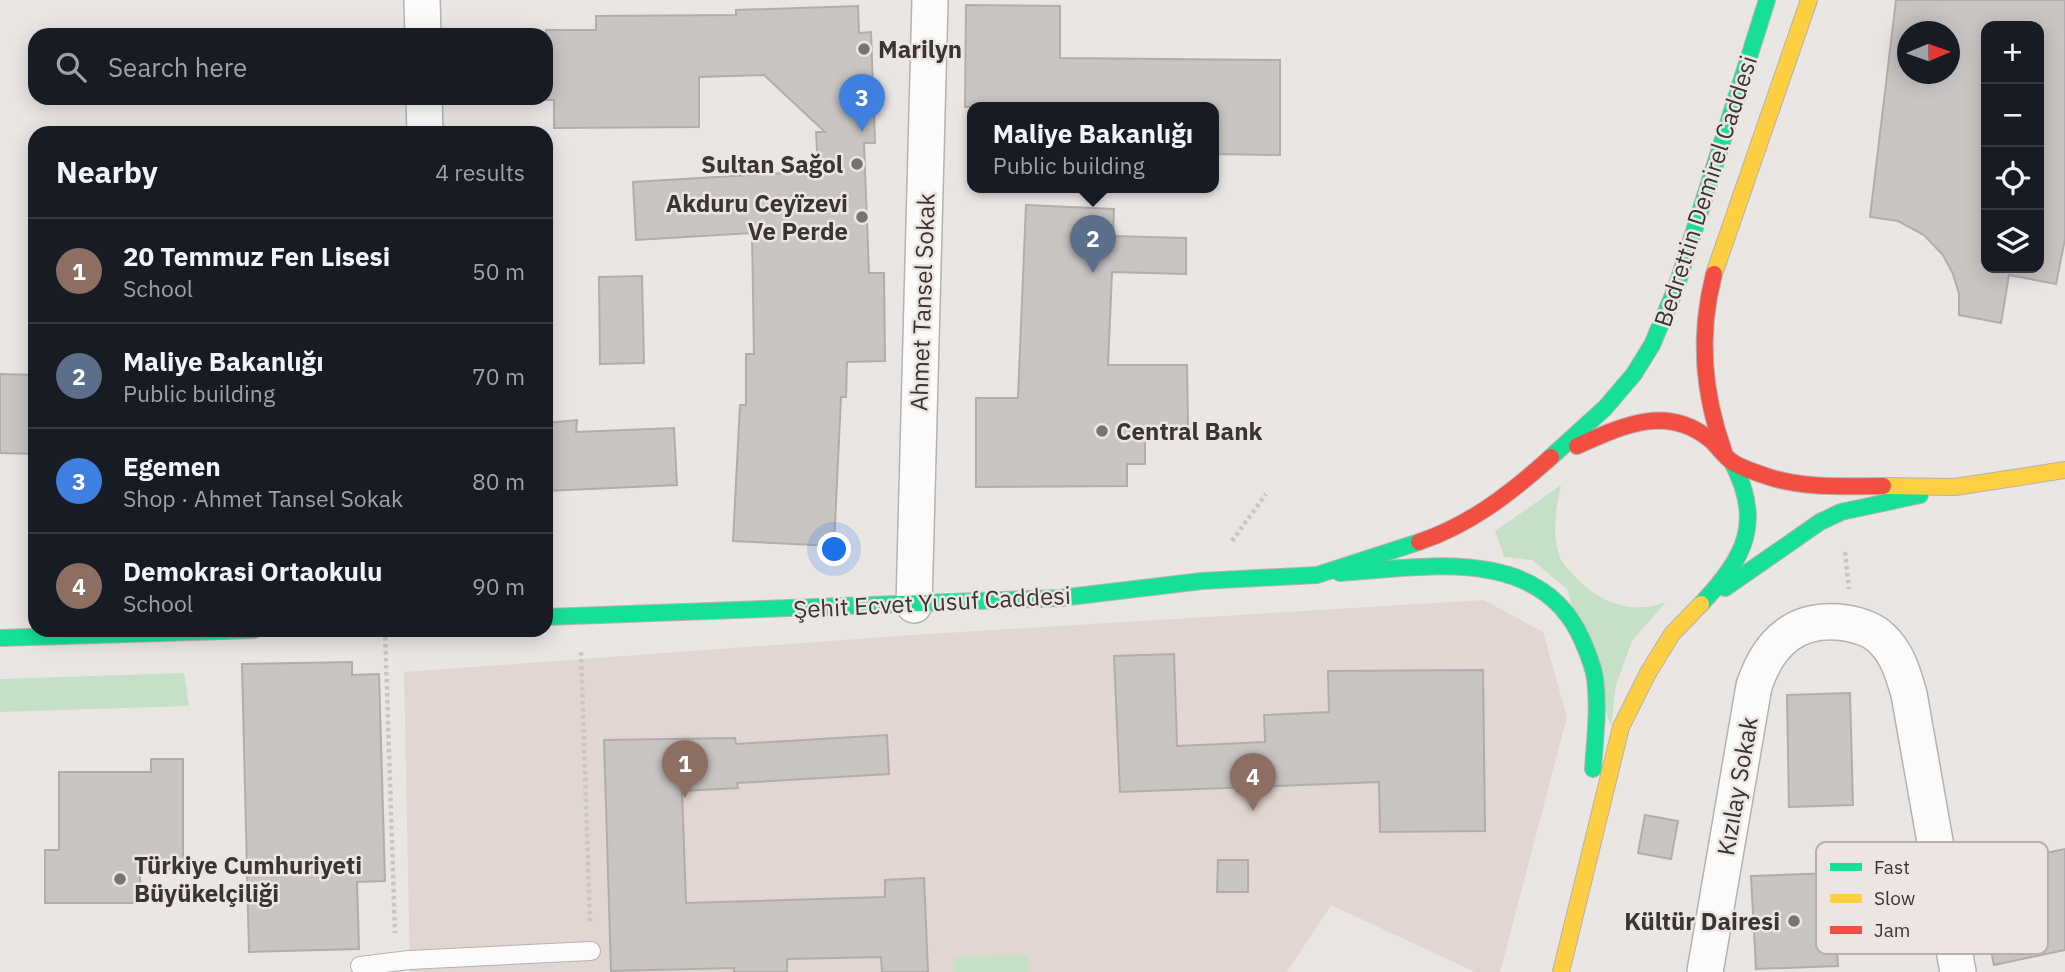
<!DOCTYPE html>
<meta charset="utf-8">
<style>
body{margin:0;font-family:"IBM Plex Sans",sans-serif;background:#242831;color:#f1f3f6}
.controls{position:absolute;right:21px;top:21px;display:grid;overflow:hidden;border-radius:14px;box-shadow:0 4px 18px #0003}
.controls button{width:63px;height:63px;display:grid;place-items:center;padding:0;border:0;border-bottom:2px solid #363941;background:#171b24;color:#f1f3f6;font:35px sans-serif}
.compass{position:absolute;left:1897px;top:21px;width:63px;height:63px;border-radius:50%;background:#171b24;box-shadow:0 4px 18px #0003;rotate:88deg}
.you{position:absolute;left:835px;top:550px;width:24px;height:24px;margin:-18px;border:5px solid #fff;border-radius:50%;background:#1a73e8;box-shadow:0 0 0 10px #1a73e833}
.badge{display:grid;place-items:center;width:46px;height:46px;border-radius:50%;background:#b45309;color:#fff;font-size:23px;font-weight:700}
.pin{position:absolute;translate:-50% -58px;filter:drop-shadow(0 2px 4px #0008)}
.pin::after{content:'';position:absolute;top:37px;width:24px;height:21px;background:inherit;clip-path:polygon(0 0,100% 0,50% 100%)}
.popup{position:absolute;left:967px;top:102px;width:252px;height:91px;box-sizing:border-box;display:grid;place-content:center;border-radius:14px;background:#171b24;filter:drop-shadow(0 2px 5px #0005);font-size:23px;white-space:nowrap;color:#9ea1a6}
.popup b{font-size:26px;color:#f1f3f6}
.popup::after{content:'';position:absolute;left:50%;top:100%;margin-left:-14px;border:14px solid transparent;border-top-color:#171b24}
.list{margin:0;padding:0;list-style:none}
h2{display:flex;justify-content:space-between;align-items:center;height:91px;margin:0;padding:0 28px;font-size:30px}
h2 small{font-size:23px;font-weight:400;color:#9ea1a6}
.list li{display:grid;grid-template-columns:46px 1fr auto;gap:21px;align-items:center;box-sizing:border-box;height:105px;padding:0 28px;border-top:2px solid #363941}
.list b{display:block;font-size:26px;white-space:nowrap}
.list p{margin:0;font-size:23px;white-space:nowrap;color:#9ea1a6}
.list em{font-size:23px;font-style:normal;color:#9ea1a6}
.icon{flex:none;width:38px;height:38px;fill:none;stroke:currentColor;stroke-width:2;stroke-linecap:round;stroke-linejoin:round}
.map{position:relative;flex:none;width:2065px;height:972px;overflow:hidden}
.search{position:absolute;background:#171b24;box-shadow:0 4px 18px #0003;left:28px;top:28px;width:525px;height:77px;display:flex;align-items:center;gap:18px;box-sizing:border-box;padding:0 24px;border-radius:21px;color:#9ea1a6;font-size:26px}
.panel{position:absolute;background:#171b24;box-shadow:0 4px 18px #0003;left:28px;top:126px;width:525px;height:511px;border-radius:21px}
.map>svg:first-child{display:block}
.built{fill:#e1d6d1}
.green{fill:#c6e0c7}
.building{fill:#c8c5c3;stroke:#b0adac;stroke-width:2;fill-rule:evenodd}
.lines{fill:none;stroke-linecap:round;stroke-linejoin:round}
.lane-casing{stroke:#b5b2b0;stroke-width:20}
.street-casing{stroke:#b5b2b0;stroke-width:38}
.fast-casing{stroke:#b5b2b0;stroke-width:18}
.slow-casing{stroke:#b5b2b0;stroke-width:18}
.jam-casing{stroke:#b5b2b0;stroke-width:18}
.path{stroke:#c8c6c5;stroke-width:4.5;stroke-dasharray:3.5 3.5;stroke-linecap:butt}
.lane{stroke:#fcfbfb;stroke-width:18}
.street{stroke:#fcfbfb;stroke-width:35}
.fast{stroke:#16e098;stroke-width:16}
.slow{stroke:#ffcf43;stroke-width:16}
.jam{stroke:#f24e42;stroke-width:16}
.poi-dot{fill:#777372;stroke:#ede5e1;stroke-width:2.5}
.labels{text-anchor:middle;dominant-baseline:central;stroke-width:5;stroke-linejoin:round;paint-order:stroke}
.poi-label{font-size:24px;font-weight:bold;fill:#393534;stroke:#ede5e1;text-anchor:start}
.street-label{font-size:24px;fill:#393534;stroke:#ede5e1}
.key{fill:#ede5e1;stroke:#b7b0ad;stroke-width:2}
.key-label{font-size:19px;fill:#393534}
</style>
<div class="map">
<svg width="2065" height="972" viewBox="0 0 2065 972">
<rect width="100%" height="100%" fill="#eae6e4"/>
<!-- built -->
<path class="built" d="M 1484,600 L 1543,632 L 1567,717 L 1500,972 L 1475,972 L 1331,905 L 1287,972 L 410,972 L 404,672 L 912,635 Z"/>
<!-- green -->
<g class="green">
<path d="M 1561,485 C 1556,509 1551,536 1561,560 C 1563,564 1568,569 1571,572 C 1595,601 1630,616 1666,602 L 1632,641 L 1616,685 L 1611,727 L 1567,589 L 1532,560 L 1504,557 L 1495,531 Z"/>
<path d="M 184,673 L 189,706 L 0,712 L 0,679 Z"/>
<path d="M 1029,955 L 1029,972 L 953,972 L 953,957 Z"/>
</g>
<!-- building -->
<g class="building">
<path d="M 1896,0 L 2065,0 L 2065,239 L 2056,284 L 2009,275 L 2001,323 L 1959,315 L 1959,294 L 1953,274 L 1943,255 L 1924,235 L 1898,221 L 1870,217 ZM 1986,26 L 2039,26 L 2039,268 L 1986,268 ZM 1908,32 L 1950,32 L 1950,74 L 1908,74 Z"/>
<path d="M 966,5 L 1060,6 L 1060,58 L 1280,60 L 1280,155 L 1214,154 L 1214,107 L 965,107 Z"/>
<path d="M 858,6 L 859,33 L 871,32 L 875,143 L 864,143 L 869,273 L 884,273 L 885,361 L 847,362 L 846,397 L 841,397 L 834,546 L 733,541 L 740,405 L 746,405 L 746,354 L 754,354 L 752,233 L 636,240 L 633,182 L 818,171 L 816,132 L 825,132 L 764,75 L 699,77 L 699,127 L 554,128 L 554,100 L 546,100 L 546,30 L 596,30 L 596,16 L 736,15 L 736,10 Z"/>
<path d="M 1026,205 L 1114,209 L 1113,236 L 1186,238 L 1186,274 L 1112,272 L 1108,365 L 1187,365 L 1188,428 L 1145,429 L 1145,464 L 1127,464 L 1127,486 L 976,487 L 976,398 L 1018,398 Z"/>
<path d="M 642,276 L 644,363 L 600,364 L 599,277 Z"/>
<path d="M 0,374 L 35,375 L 35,454 L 0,453 Z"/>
<path d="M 577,420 L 576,432 L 674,428 L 677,485 L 546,491 L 546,423 Z"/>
<path d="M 1174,654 L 1177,746 L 1265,742 L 1264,715 L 1329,712 L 1328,671 L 1483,670 L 1485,831 L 1380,832 L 1379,782 L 1120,792 L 1114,656 Z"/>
<path d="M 352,662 L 352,675 L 379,674 L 385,881 L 357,882 L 359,949 L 249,952 L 242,664 Z"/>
<path d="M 1850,693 L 1853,805 L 1789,807 L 1787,695 Z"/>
<path d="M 887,735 L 889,774 L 737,783 L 738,788 L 682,791 L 686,903 L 885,897 L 885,880 L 924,878 L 928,972 L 882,972 L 881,957 L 787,959 L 787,972 L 734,972 L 734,968 L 611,971 L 604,740 L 735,738 L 736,744 Z"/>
<path d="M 151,759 L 183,759 L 183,869 L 140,869 L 140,903 L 45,903 L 45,850 L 59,850 L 59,772 L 151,772 Z"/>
<path d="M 1645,815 L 1678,821 L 1671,859 L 1638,853 Z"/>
<path d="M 2065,849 L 2065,950 L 1994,965 L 1974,868 Z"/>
<path d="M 1218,860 L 1248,860 L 1248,892 L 1217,892 Z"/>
<path d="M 1833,873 L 1838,966 L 1756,969 L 1751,876 Z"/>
</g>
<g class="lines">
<!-- lane casing -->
<g class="lane-casing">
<path id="lane" d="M 360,966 L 409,960 L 591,951"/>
</g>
<!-- street casing -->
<g class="street-casing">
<g id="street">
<path d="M 422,0 L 423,35"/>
<path d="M 424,98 L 425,133"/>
<path d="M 914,605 L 930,0"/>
<path d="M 1705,972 L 1754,686 C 1769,641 1797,616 1846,623 C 1858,625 1871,629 1880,637 C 1897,652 1903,673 1909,694 L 1958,972"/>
</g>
</g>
<!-- fast casing -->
<g class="fast-casing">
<g id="fast">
<path d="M 1551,457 L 1605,408 L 1634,374 L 1652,345 L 1676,288 L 1767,0"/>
<path d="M 1340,573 C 1425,567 1542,544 1583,642 C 1588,654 1593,665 1595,678 C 1599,708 1595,739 1593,769"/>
<path d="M 1725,588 L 1820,522 L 1841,512 L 1920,495"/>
<path d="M 1701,604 C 1745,558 1764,522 1732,462"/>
<path d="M 546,617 L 1060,598 L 1202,581 L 1317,575 L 1419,542"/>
<path d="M 0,638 L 254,630"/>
</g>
</g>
<!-- slow casing -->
<g class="slow-casing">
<g id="slow">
<path d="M 1714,274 L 1809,0"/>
<path d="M 1883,486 L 1955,487 L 2065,470"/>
<path d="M 1561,972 L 1621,727 L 1648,673 L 1672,634 L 1701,604"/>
</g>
</g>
<!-- jam casing -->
<g class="jam-casing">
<g id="jam">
<path d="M 1714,274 C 1698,336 1703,392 1724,452"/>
<path d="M 1577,446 C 1620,427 1665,404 1708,438 C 1717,445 1723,455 1731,461 C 1740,468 1755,472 1766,476 C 1803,489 1844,486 1883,486"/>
<path d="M 1419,542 C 1470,525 1511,493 1551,457"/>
</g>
</g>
<!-- path -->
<g class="path">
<path d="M 1232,541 L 1266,494"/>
<path d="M 1845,552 L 1849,589"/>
<path d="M 385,630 L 395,933"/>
<path d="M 581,652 L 590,923"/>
</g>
<!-- lane -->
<use href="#lane" class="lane"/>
<!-- street -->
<use href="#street" class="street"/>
<!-- fast -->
<use href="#fast" class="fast"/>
<!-- slow -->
<use href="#slow" class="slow"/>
<!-- jam -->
<use href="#jam" class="jam"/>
</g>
<!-- markers -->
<g class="poi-dot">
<circle cx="864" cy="49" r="7"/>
<circle cx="857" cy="164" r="7"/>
<circle cx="862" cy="217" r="7"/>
<circle cx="1102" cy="431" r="7"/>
<circle cx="120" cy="879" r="7"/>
<circle cx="1794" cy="921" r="7"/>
</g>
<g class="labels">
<!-- poi labels -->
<g class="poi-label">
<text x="878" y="49">Marilyn</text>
<text x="843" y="164" text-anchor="end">Sultan Sağol</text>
<text x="848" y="203" text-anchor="end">Akduru Ceyïzevi<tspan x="848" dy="28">Ve Perde</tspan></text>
<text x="1116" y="431">Central Bank</text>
<text x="134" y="865">Türkiye Cumhuriyeti<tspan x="134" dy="28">Büyükelçiliği</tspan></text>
<text x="1780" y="921" text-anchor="end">Kültür Dairesi</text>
</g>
<!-- street labels -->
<g class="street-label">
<text transform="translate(1705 191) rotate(-72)">Bedrettin Demirel Caddesi</text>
<text transform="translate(922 302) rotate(-88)">Ahmet Tansel Sokak</text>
<text transform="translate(932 602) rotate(-3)">Şehit Ecvet Yusuf Caddesi</text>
<text transform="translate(1737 786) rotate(-80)">Kızılay Sokak</text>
</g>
</g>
<!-- legend -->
<rect x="1816" y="842" width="232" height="112" rx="10" class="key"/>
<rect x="1830" y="863" width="32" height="8" fill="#16e098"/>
<rect x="1830" y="894" width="32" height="9" fill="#ffcf43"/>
<rect x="1830" y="926" width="32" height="8" fill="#f24e42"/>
<g class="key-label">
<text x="1874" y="874">Fast</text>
<text x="1874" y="905">Slow</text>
<text x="1874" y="937">Jam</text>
</g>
</svg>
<div class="controls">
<button>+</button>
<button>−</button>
<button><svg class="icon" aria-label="locate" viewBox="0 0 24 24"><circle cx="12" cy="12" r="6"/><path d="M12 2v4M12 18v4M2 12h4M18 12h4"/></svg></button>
<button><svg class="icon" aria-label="layers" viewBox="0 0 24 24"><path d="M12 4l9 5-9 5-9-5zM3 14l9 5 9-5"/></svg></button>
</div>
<svg class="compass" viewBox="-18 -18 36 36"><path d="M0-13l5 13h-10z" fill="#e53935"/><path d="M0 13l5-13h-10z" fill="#9ea1a6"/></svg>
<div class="you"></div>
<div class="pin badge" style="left:685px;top:798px;background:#8d6e63">1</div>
<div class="pin badge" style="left:1093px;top:273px;background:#5c6f8a">2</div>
<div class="popup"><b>Maliye Bakanlığı</b>Public building</div>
<div class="pin badge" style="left:862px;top:132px;background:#3f7fe0">3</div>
<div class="pin badge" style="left:1253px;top:811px;background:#8d6e63">4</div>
<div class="search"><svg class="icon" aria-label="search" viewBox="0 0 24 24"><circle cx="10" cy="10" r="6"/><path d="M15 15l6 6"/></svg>Search here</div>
<section class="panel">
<h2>Nearby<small>4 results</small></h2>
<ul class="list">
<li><span class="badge" style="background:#8d6e63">1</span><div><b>20 Temmuz Fen Lisesi</b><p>School</p></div><em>50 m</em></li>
<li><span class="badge" style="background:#5c6f8a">2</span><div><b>Maliye Bakanlığı</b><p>Public building</p></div><em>70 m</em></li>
<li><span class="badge" style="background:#3f7fe0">3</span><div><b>Egemen</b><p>Shop · Ahmet Tansel Sokak</p></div><em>80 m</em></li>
<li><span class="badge" style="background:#8d6e63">4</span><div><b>Demokrasi Ortaokulu</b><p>School</p></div><em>90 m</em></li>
</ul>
</section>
</div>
